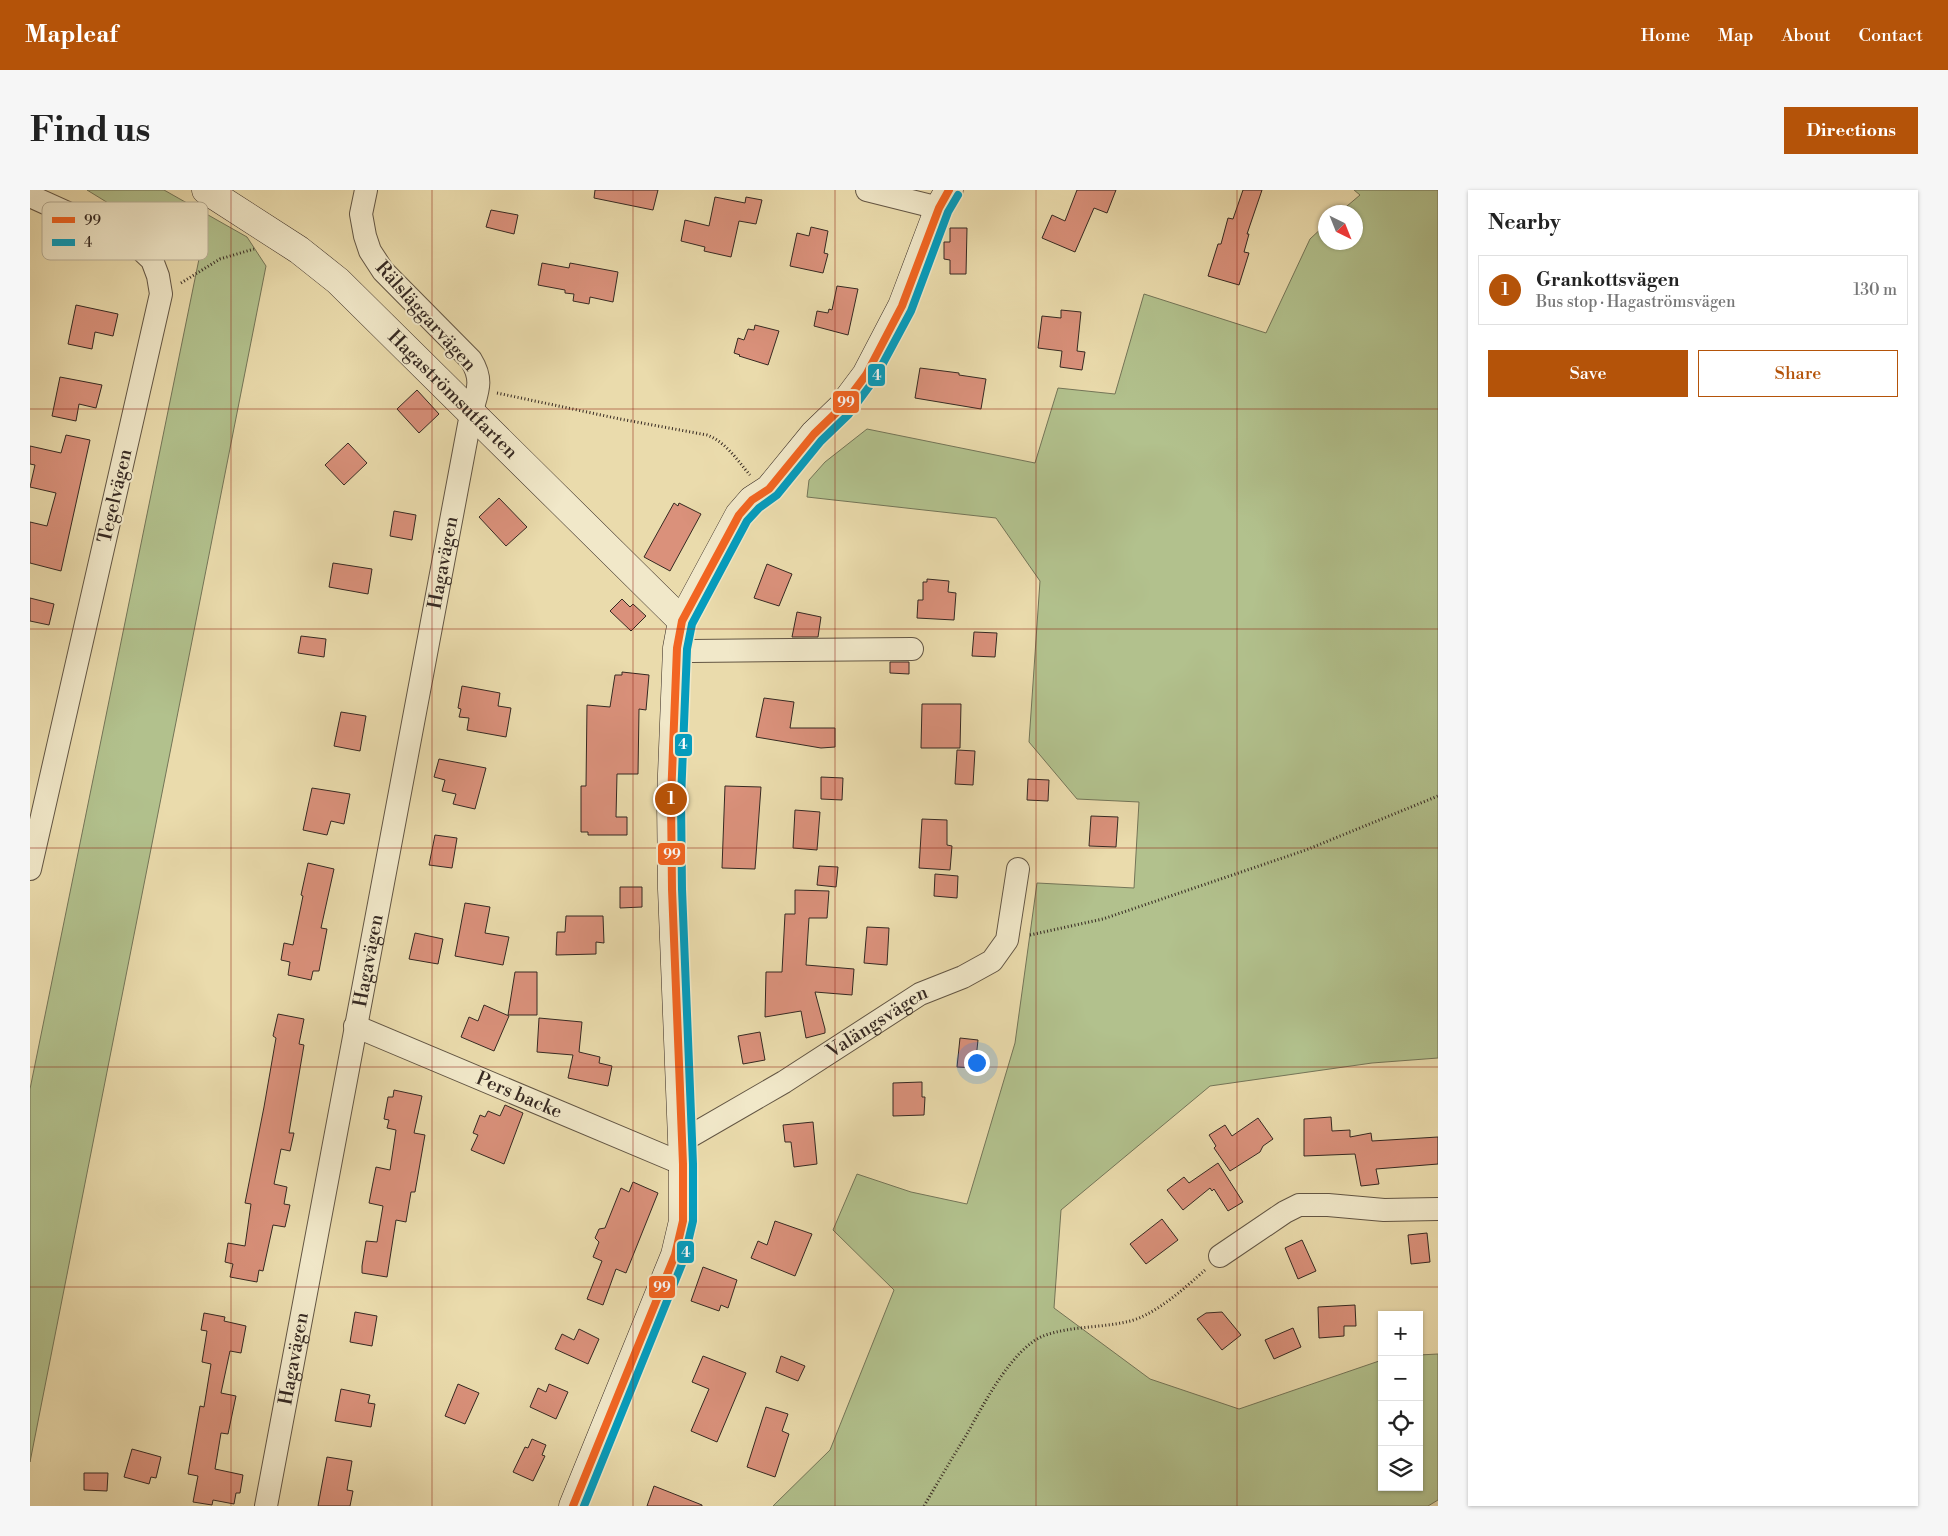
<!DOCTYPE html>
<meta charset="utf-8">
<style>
body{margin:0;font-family:"Libre Bodoni",serif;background:#f6f6f6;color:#222}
.controls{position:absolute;right:15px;bottom:15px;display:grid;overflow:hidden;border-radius:0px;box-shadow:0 1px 4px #0004}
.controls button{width:45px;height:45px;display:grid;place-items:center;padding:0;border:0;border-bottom:1px solid #e0e0e0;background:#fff;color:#222;font:25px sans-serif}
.compass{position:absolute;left:1288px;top:15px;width:45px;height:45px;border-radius:50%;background:#fff;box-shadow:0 1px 4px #0004;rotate:137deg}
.you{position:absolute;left:946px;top:872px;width:18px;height:18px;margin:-12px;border:4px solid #fff;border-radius:50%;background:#1a73e8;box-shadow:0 0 0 8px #1a73e833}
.badge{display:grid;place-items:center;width:32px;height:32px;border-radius:50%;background:#b45309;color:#fff;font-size:16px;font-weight:700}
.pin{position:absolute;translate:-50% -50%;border:2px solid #fff;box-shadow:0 1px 5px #0006}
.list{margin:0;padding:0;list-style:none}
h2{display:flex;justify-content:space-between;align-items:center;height:65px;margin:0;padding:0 20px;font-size:21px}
h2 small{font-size:16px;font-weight:400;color:#767676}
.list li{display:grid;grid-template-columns:32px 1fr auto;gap:15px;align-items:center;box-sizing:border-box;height:70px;margin:0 10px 10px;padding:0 10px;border:1px solid #e0e0e0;border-radius:0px}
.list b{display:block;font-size:19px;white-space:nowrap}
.list p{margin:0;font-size:16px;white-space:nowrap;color:#767676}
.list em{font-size:16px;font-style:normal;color:#767676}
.actions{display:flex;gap:10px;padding:15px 20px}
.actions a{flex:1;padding:11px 0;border:1px solid #b45309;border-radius:0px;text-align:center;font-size:18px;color:#b45309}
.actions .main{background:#b45309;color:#fff}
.icon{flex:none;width:28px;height:28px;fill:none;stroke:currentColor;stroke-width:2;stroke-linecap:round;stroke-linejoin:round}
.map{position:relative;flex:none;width:1408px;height:1316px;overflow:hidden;border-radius:0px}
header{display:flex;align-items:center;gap:30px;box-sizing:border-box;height:70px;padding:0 25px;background:#b45309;color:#fff}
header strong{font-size:24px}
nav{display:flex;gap:28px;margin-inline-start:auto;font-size:18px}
.intro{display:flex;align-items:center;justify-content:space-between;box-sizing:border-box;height:120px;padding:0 30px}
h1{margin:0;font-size:35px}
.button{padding:12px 22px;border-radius:0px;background:#b45309;color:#fff;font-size:18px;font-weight:700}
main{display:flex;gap:30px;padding:0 30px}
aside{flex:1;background:#fff;border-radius:0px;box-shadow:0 1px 4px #0004}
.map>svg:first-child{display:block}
.green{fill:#b2c18d;stroke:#747558}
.building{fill:#da917b;stroke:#362922}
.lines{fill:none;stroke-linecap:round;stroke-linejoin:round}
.street-casing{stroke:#635644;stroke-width:24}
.secondary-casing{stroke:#362922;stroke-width:29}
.path{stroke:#362922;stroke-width:3;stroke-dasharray:1 2.5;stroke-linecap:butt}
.street{stroke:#f1e8c9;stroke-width:22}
.secondary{stroke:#f1e8c9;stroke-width:28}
.bus-1-casing{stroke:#f1e8c9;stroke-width:11}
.bus-2-casing{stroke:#f1e8c9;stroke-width:11}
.bus-1{stroke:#f26522;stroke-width:8}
.bus-2{stroke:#059cbd;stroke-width:8}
.grid{fill:none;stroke:#8f2418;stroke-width:1;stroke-opacity:0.55}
.labels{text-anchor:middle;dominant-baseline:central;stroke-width:4;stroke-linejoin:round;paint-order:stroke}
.street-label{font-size:19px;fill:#362922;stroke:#f1e8c9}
.key{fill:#f1e8c9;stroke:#b9af97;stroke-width:1}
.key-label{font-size:14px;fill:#362922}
.line-badge{stroke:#f1e8c9;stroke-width:2}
.badge-label{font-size:14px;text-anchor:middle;font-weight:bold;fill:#fff}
</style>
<header>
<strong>Mapleaf</strong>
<nav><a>Home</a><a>Map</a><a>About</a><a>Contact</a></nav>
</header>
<div class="intro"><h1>Find us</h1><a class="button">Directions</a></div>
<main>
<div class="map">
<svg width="1408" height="1316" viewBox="0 0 1408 1316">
<rect width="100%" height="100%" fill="#eadbac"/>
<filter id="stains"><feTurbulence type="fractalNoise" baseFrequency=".004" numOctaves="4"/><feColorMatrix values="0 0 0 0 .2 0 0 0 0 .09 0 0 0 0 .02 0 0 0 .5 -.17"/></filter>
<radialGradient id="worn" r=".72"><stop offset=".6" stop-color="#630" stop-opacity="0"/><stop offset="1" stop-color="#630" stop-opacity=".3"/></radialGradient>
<!-- green -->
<g class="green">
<path d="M 57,0 L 134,0 L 217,47 L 236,76 L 0,1272 L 0,899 L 169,69 Z"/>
<path d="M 1324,0 L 1408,0 L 1408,868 L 1342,873 L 1180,896 L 1031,1020 L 1024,1118 L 1120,1189 L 1209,1219 L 1352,1170 L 1352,1297 L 1389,1297 L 1389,1165 L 1408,1164 L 1408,1310 L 1398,1316 L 743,1316 L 800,1260 L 864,1100 L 803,1040 L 827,984 L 881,1002 L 937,1014 L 985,853 L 1007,693 L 1104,698 L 1109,612 L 1047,609 L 999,552 L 1010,391 L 966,328 L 777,307 L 779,290 L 795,272 L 837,239 L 1005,273 L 1028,198 L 1085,204 L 1114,104 L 1236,143 L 1280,49 L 1295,35 L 1296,52 L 1326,52 L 1326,22 L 1310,22 L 1330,5 Z"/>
</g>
<!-- building -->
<g class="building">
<path d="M 565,0 L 628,0 L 623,20 L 564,8 Z"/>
<path d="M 1047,0 L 1086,0 L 1077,23 L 1064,18 L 1045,62 L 1012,48 L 1022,25 L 1035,31 Z"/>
<path d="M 1213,0 L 1232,0 L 1217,44 L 1219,44 L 1214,62 L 1219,63 L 1209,95 L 1178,86 L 1188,54 L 1191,54 L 1198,28 L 1203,29 Z"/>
<path d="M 685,7 L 715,13 L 716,7 L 732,10 L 726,34 L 709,31 L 701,67 L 674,61 L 675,57 L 651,51 L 655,30 L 679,36 Z"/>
<path d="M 461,20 L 488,25 L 484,44 L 456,37 Z"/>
<path d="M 781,37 L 798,41 L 794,63 L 798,64 L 793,83 L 760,76 L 767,43 L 779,46 Z"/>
<path d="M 920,38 L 937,38 L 936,84 L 920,84 L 920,70 L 914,69 L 914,52 L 920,52 Z"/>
<path d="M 512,73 L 539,78 L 540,73 L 588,82 L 583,112 L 560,107 L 559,114 L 543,111 L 544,104 L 535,103 L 535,100 L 508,95 Z"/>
<path d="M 807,96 L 828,99 L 818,145 L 784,136 L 787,121 L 798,123 L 799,119 L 802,120 Z"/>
<path d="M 46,115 L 88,124 L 83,146 L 65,142 L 62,159 L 38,154 Z"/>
<path d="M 1031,120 L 1051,122 L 1047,161 L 1055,162 L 1052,180 L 1030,177 L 1032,161 L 1008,158 L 1012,126 L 1031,128 Z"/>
<path d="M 725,135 L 749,141 L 738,175 L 709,166 L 710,165 L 704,163 L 708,148 L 714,150 L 718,139 L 724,140 Z"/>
<path d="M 890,178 L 929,183 L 929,185 L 956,189 L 951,219 L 885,208 Z"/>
<path d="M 30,187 L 72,195 L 66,218 L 49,214 L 46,231 L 22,226 Z"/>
<path d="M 387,200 L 409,224 L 389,243 L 367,219 Z"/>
<path d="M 36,245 L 60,250 L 31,381 L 0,373 L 0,332 L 17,336 L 26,303 L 0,297 L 5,275 L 0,274 L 0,256 L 31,263 Z"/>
<path d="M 318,253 L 337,273 L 314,295 L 295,275 Z"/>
<path d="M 469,308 L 497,337 L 476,356 L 449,327 Z"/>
<path d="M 644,313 L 648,316 L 649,313 L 671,324 L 640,381 L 614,367 Z"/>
<path d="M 364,321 L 386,325 L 382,350 L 360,346 Z"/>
<path d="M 303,373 L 342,379 L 338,404 L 299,397 Z"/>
<path d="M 737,374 L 762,384 L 749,416 L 724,408 Z"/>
<path d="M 897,389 L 919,391 L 918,402 L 926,403 L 924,430 L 887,428 L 888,410 L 893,410 L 893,392 L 897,392 Z"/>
<path d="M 0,408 L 24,414 L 19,435 L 0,431 Z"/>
<path d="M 592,409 L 600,417 L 603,414 L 616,426 L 601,441 L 580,421 Z"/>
<path d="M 767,422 L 791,427 L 788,447 L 762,447 Z"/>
<path d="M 944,442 L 967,443 L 965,467 L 942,466 Z"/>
<path d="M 271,446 L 296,449 L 294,467 L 268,463 Z"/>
<path d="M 860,472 L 879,472 L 879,484 L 860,483 Z"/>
<path d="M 592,482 L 619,485 L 616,520 L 609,519 L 608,584 L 587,584 L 586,627 L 597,627 L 597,645 L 558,645 L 558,642 L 551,642 L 551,596 L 556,596 L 557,515 L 580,517 L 585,485 L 592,485 Z"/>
<path d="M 432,496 L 470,503 L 468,516 L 481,518 L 476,547 L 437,540 L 439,528 L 429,527 L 431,519 L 428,518 Z"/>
<path d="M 734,508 L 764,512 L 760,538 L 805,538 L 805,557 L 791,558 L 726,547 Z"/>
<path d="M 892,514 L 931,514 L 930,558 L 891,558 Z"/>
<path d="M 311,522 L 336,526 L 330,561 L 304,556 Z"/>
<path d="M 927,560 L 945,561 L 943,595 L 925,594 Z"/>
<path d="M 409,569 L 456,578 L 445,619 L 423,614 L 426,604 L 412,601 L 415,590 L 404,587 Z"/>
<path d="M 791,587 L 813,588 L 812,610 L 791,609 Z"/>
<path d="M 998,589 L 1019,590 L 1018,611 L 997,610 Z"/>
<path d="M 695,596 L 731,597 L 725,679 L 692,678 Z"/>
<path d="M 282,598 L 320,604 L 314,634 L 301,631 L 297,645 L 273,640 Z"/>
<path d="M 765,620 L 790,622 L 787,660 L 763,658 Z"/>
<path d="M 1061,626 L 1088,627 L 1086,657 L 1059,656 Z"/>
<path d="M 892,629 L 917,630 L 917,655 L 922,656 L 920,680 L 889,678 Z"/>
<path d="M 405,645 L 427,648 L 422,678 L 399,675 Z"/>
<path d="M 278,673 L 304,679 L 291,738 L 297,739 L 289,781 L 283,781 L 281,790 L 258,785 L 260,772 L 251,770 L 254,753 L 263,755 L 273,706 L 271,705 Z"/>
<path d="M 789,676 L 808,677 L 806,697 L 787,695 Z"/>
<path d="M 905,684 L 928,686 L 927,708 L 904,706 Z"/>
<path d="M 590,697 L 612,697 L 612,717 L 590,718 Z"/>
<path d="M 765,700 L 799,701 L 797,728 L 779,728 L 776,775 L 824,779 L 822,805 L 785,802 L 795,839 L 795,843 L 776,848 L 771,821 L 735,827 L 736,782 L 752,782 L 755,724 L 765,724 Z"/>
<path d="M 435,713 L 460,717 L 455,743 L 479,747 L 473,775 L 425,766 Z"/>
<path d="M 536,726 L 573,726 L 574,753 L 566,752 L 566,764 L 526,765 L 527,742 L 535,742 Z"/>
<path d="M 837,737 L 859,738 L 857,775 L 834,773 Z"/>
<path d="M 385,743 L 413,749 L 408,774 L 379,769 Z"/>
<path d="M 485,782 L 507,782 L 507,825 L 478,825 Z"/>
<path d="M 454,815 L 479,826 L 464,861 L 431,847 L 439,827 L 448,831 Z"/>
<path d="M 248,824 L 274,829 L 269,854 L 274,855 L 259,943 L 264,943 L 260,961 L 251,959 L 244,994 L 257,997 L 254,1014 L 260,1015 L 255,1037 L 243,1035 L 233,1081 L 229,1080 L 227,1092 L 200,1087 L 203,1074 L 195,1072 L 198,1053 L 215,1056 L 221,1014 L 215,1013 L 234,917 L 246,848 L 243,846 Z"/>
<path d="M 509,828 L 552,832 L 549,862 L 570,867 L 569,873 L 582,876 L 578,896 L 538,888 L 543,865 L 507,862 Z"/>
<path d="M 730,842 L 735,870 L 713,874 L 708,846 Z"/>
<path d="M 930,848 L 948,850 L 945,878 L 927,877 Z"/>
<path d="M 892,892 L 892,907 L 895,907 L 894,925 L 863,926 L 863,893 Z"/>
<path d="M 364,900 L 392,906 L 384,943 L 395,945 L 385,1002 L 381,1002 L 376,1032 L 366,1030 L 357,1087 L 332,1083 L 332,1076 L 336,1051 L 347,1052 L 353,1016 L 339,1013 L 346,977 L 360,980 L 366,940 L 357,938 L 359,930 L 354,929 L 358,907 L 363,907 Z"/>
<path d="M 475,915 L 493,923 L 474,974 L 441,960 L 448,945 L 443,943 L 450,925 L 455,927 L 458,921 L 470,926 Z"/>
<path d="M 1301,927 L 1302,941 L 1320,940 L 1320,947 L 1341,943 L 1342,951 L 1408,947 L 1408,974 L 1346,979 L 1349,994 L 1331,996 L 1325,964 L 1274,966 L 1274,929 Z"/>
<path d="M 1228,928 L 1243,949 L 1233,956 L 1230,962 L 1200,981 L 1184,958 L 1186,956 L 1179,945 L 1195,935 L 1202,946 Z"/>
<path d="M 783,932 L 787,974 L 764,977 L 761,952 L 755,952 L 753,935 Z"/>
<path d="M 1188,973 L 1213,1012 L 1198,1021 L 1184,999 L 1182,1001 L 1180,998 L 1153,1020 L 1137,1000 L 1154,987 L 1159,993 Z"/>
<path d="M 603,992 L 628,1003 L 596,1083 L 586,1079 L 573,1115 L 557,1109 L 572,1071 L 563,1067 L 569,1052 L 565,1048 L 569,1039 L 575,1038 L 591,998 L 599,1002 Z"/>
<path d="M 1132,1029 L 1148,1050 L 1116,1074 L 1100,1054 Z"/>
<path d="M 745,1031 L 782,1044 L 765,1086 L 721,1068 L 728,1051 L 737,1055 Z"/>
<path d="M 1397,1043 L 1400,1072 L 1381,1074 L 1378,1045 Z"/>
<path d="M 1272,1050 L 1286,1081 L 1268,1089 L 1255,1058 Z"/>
<path d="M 673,1077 L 707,1090 L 698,1118 L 691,1115 L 689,1121 L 661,1111 Z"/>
<path d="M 1325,1115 L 1326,1136 L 1314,1136 L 1314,1146 L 1289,1148 L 1288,1117 Z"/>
<path d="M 325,1122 L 347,1126 L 342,1156 L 320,1152 Z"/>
<path d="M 1192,1122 L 1211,1145 L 1192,1160 L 1167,1129 L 1176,1123 Z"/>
<path d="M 174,1123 L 195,1127 L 194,1131 L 216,1136 L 211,1163 L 200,1161 L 191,1203 L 206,1206 L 198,1244 L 191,1243 L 185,1279 L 213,1285 L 210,1303 L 206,1303 L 204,1314 L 183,1310 L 182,1315 L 163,1312 L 168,1286 L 158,1284 L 170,1216 L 174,1217 L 181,1174 L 172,1172 L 177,1141 L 171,1140 Z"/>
<path d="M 1263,1138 L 1271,1157 L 1244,1169 L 1235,1150 Z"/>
<path d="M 549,1139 L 569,1149 L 558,1174 L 525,1159 L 532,1144 L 544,1150 Z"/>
<path d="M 673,1166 L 716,1183 L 687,1252 L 661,1241 L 679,1199 L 662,1192 Z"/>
<path d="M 751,1166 L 775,1176 L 768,1191 L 746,1182 Z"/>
<path d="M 428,1194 L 449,1203 L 435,1234 L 415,1226 Z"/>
<path d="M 519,1194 L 538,1202 L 526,1229 L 500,1217 L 508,1198 L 516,1202 Z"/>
<path d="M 311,1199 L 340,1205 L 338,1213 L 345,1214 L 341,1237 L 305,1231 Z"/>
<path d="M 736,1217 L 758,1224 L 752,1241 L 759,1244 L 745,1287 L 717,1277 Z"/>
<path d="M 502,1249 L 516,1255 L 512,1265 L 515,1266 L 503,1291 L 483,1282 L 495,1257 L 498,1258 Z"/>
<path d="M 102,1259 L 131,1267 L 126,1288 L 121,1287 L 119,1294 L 94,1287 Z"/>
<path d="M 297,1267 L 322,1271 L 317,1300 L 323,1301 L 320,1316 L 288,1316 Z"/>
<path d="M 54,1283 L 78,1283 L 77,1301 L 54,1300 Z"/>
<path d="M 624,1296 L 672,1315 L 672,1316 L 617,1316 Z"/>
</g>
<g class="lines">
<!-- street casing -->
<g class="street-casing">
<g id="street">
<path d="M 837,0 L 909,18"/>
<path d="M 0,6 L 104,53 L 122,70 L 128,86 L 131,104 L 0,679"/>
<path d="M 647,458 L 662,461 L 882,459"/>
<path id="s1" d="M 325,836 L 653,974"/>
<path id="s2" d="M 652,951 L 754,892 L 890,804 L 933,787 L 962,771 L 977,750 L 988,679"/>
<path d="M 1190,1066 L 1255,1022 L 1269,1015 L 1298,1015 L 1354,1020 L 1408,1019"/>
<path id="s3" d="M 236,1316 L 441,224 C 447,202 454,191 441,170 L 353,81 L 340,61 L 335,46 L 331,24 L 336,0"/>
</g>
</g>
<!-- secondary casing -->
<g class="secondary-casing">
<g id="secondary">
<path id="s4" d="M 176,0 L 269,60 L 308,91 L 652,431"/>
<path d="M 543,1316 L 645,1065 L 653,1031 L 653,974 L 642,699 L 641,609 L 647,458 L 652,431 L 709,325 L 722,310 L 739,299 L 784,244 L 812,217 L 836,185 L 872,116 L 909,18 L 919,0"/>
</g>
</g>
<!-- path -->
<g class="path">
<path d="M 151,93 L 190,69 L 224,59"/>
<path d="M 467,203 L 590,229 L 677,245 C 696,252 707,270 720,285"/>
<path d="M 1000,745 L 1073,729 L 1276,660 L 1408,606"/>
<path d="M 894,1316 C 908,1292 922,1268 937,1244 C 953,1215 982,1159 1013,1146 C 1040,1136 1069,1138 1096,1132 C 1123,1127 1155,1098 1175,1080"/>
</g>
<!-- street -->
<use href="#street" class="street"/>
<!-- secondary -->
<use href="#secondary" class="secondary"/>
<!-- bus-1 casing -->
<g class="bus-1-casing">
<path id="bus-1" d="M 543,1316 L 645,1065 L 653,1031 L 653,974 L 642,699 L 641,609 L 647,458 L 652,431 L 709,325 L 722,310 L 739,299 L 784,244 L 812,217 L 836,185 L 872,116 L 909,18 L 919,0"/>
</g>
<!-- bus-2 casing -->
<g class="bus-2-casing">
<path id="bus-2" d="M 554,1316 L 654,1069 L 663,1031 L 663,974 L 652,699 L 651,609 L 657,459 L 662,434 L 717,331 L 729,318 L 747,305 L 791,251 L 819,224 L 844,190 L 881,121 L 918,22 L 928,5"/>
</g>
<!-- bus-1 -->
<use href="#bus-1" class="bus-1"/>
<!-- bus-2 -->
<use href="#bus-2" class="bus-2"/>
</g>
<!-- grid -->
<path class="grid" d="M 201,0 L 201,1316M 402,0 L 402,1316M 603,0 L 603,1316M 805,0 L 805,1316M 1006,0 L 1006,1316M 1207,0 L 1207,1316M 0,219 L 1408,219M 0,439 L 1408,439M 0,658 L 1408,658M 0,877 L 1408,877M 0,1097 L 1408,1097"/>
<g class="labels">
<!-- street labels -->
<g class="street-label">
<text transform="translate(396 126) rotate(48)">Rälsläggarvägen</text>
<text stroke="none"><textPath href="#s4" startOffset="322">Hagaströmsutfarten</textPath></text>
<text transform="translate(85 306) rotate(-77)">Tegelvägen</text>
<text stroke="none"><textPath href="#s3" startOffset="960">Hagavägen</textPath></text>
<text stroke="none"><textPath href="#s3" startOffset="555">Hagavägen</textPath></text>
<text stroke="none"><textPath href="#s2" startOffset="229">Valängsvägen</textPath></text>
<text stroke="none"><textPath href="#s1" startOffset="178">Pers backe</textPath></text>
<text stroke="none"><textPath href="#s3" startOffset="150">Hagavägen</textPath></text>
</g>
</g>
<!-- legend -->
<rect x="12" y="12" width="166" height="58" rx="8" class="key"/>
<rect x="22" y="27" width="23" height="6" fill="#f26522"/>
<rect x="22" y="49" width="23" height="7" fill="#059cbd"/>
<g class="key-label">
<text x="54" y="35">99</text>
<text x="54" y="57">4</text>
</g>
<g class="line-badge">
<rect x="837" y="173" width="19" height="24" rx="5" fill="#059cbd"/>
<rect x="802" y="200" width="28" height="24" rx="5" fill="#f26522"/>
<rect x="644" y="543" width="19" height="24" rx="5" fill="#059cbd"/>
<rect x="627" y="652" width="29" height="24" rx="5" fill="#f26522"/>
<rect x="646" y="1050" width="19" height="24" rx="5" fill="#059cbd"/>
<rect x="618" y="1085" width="28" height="24" rx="5" fill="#f26522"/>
</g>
<g class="badge-label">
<text x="847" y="190">4</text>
<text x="816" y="217">99</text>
<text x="653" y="559">4</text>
<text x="642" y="669">99</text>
<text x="656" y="1067">4</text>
<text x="632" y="1102">99</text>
</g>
<rect width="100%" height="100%" filter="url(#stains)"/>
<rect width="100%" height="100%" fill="url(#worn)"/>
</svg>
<div class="controls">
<button>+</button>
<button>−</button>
<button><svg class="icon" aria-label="locate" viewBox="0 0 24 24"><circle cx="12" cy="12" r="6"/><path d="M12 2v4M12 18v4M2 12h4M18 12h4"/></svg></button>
<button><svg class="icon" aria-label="layers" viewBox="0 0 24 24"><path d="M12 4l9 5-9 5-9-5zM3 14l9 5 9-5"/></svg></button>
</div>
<svg class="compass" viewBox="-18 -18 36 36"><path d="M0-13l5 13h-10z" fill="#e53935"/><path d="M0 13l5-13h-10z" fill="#767676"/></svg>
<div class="you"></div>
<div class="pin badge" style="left:641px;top:609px">1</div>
</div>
<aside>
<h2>Nearby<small></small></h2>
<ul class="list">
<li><span class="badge">1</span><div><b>Grankottsvägen</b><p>Bus stop · Hagaströmsvägen</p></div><em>130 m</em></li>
</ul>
<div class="actions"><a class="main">Save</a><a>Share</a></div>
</aside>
</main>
